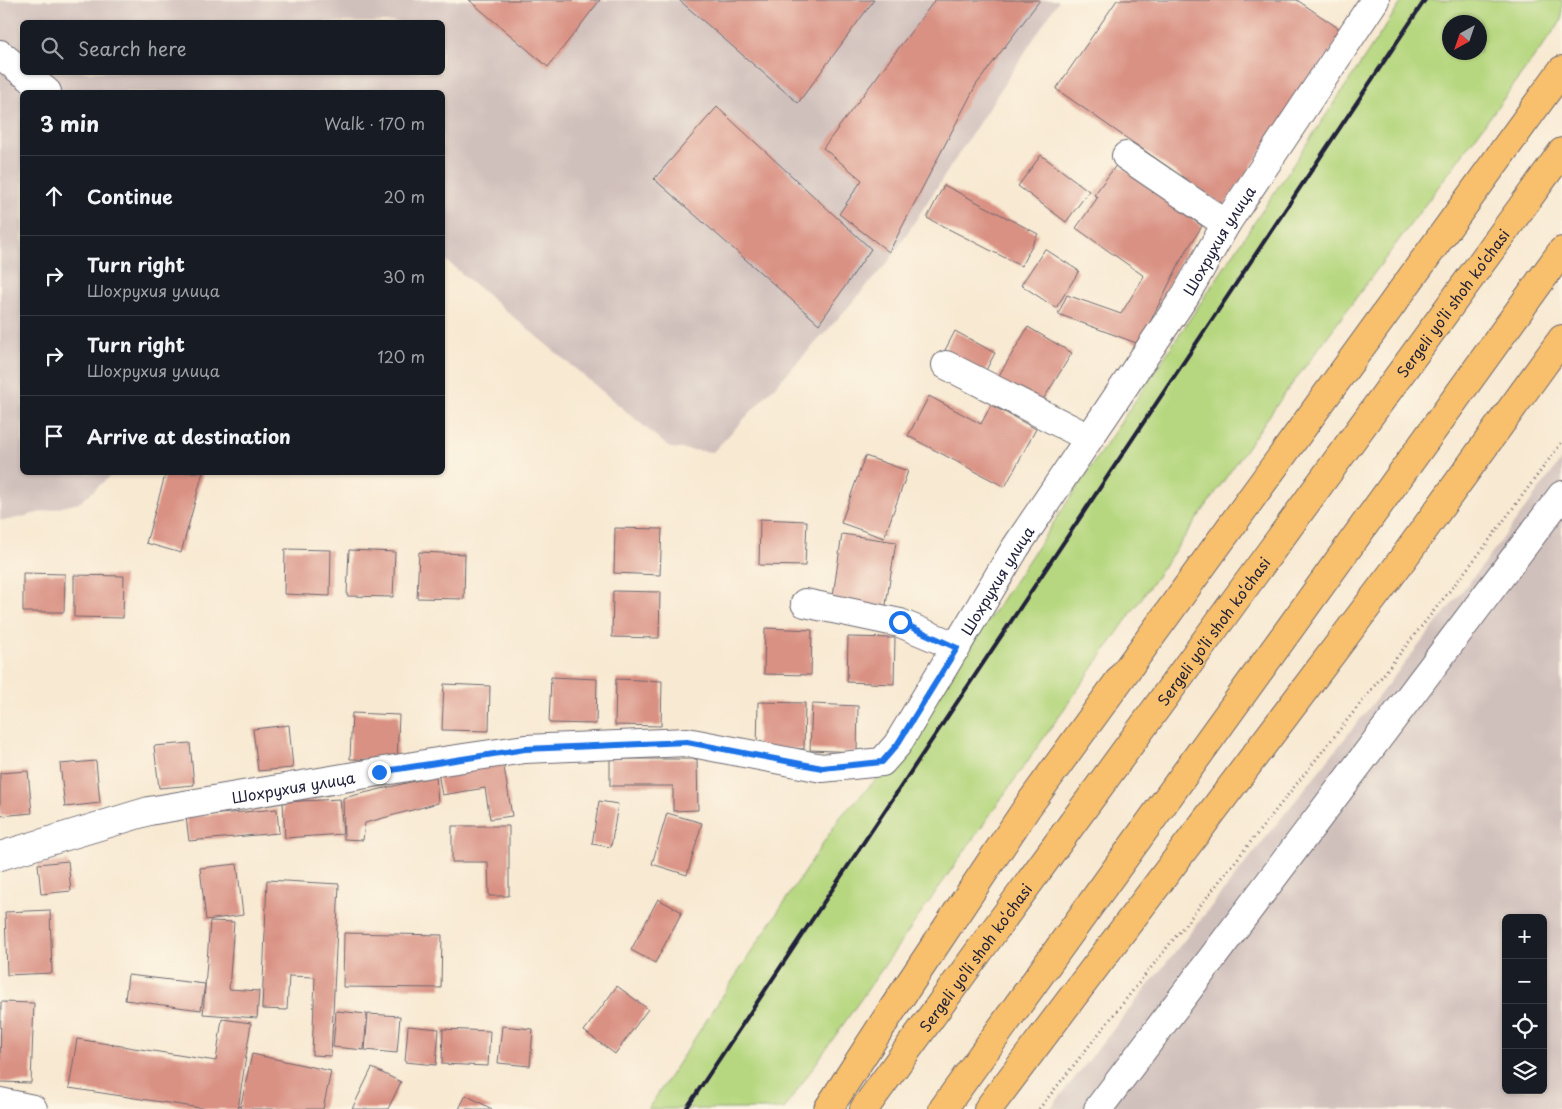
<!DOCTYPE html>
<meta charset="utf-8">
<style>
body{margin:0;font-family:"Playpen Sans",sans-serif;background:#242831;color:#f1f3f6}
.controls{position:absolute;right:15px;bottom:15px;display:grid;overflow:hidden;border-radius:8px;box-shadow:0 1px 4px #0004}
.controls button{width:45px;height:45px;display:grid;place-items:center;padding:0;border:0;border-bottom:1px solid #363941;background:#171b24;color:#f1f3f6;font:25px sans-serif}
.compass{position:absolute;left:1442px;top:15px;width:45px;height:45px;border-radius:50%;background:#171b24;box-shadow:0 1px 4px #0004;rotate:220deg}
.stop{position:absolute;width:15px;height:15px;margin:-11px;border:4px solid #1a73e8;border-radius:50%;background:#fff}
.stop.end{background:#1a73e8;border-color:#fff;box-shadow:0 1px 5px #0008}
.list{margin:0;padding:0;list-style:none}
h2{display:flex;justify-content:space-between;align-items:center;height:65px;margin:0;padding:0 20px;font-size:21px}
h2 small{font-size:16px;font-weight:400;color:#9ea1a6}
.list li{display:grid;grid-template-columns:32px 1fr auto;gap:15px;align-items:center;box-sizing:border-box;height:80px;padding:0 20px;border-top:1px solid #363941}
.list b{display:block;font-size:19px;white-space:nowrap}
.list p{margin:0;font-size:16px;white-space:nowrap;color:#9ea1a6}
.list em{font-size:16px;font-style:normal;color:#9ea1a6}
.icon{flex:none;width:28px;height:28px;fill:none;stroke:currentColor;stroke-width:2;stroke-linecap:round;stroke-linejoin:round}
.map{position:relative;flex:none;width:1562px;height:1109px;overflow:hidden}
.search{position:absolute;background:#171b24;box-shadow:0 1px 4px #0004;left:20px;top:20px;width:425px;height:55px;display:flex;align-items:center;gap:12px;box-sizing:border-box;padding:0 18px;border-radius:8px;color:#9ea1a6;font-size:19px}
.panel{position:absolute;background:#171b24;box-shadow:0 1px 4px #0004;left:20px;top:90px;width:425px;height:385px;border-radius:8px}
.map>svg:first-child{display:block}
.industrial{fill:#d0c0bc;fill-rule:evenodd}
.green{fill:#b6d77f;stroke:#6c7c5d;fill-rule:evenodd}
.building{fill:#d99183}
.lines{fill:none;stroke-linecap:round;stroke-linejoin:round}
.minor-casing{stroke:#6d6870;stroke-width:30}
.major-casing{stroke:#6d6870;stroke-width:30}
.highway-casing{stroke:#6d6870;stroke-width:30}
.path{stroke:#6d6870;stroke-width:3;stroke-dasharray:1 4;stroke-linecap:butt}
.minor{stroke:#fff;stroke-width:28}
.major{stroke:#f8bf6c;stroke-width:28}
.highway{stroke:#f8bf6c;stroke-width:28}
.rail{stroke:#22223b;stroke-width:4}
.route{stroke:#1a73e8;stroke-width:6}
.labels{text-anchor:middle;dominant-baseline:central;stroke-width:4;stroke-linejoin:round;paint-order:stroke}
.street-label{font-size:15px;fill:#22223b;stroke:#fcf5e5}
</style>
<div class="map">
<svg width="1562" height="1109" viewBox="0 0 1562 1109">
<rect width="100%" height="100%" fill="#fcf5e5"/>
<filter id="ink" filterUnits="userSpaceOnUse"><feTurbulence type="fractalNoise" baseFrequency=".02" numOctaves="2"/><feDisplacementMap in="SourceGraphic" scale="10" xChannelSelector="R" yChannelSelector="G"/><feConvolveMatrix kernelMatrix="1 2 1 2 8 2 1 2 1" color-interpolation-filters="sRGB"/></filter>
<filter id="wash" filterUnits="userSpaceOnUse"><feTurbulence type="fractalNoise" baseFrequency=".0096" numOctaves="4" result="noise"/><feDisplacementMap in="SourceGraphic" scale="20" xChannelSelector="R" yChannelSelector="G"/><feGaussianBlur stdDeviation="1.12" result="paint"/><feColorMatrix in="noise" values="0 0 0 0 0 0 0 0 0 0 0 0 0 0 0 0 0 1.4 0 .05"/><feComposite in="paint" operator="in"/></filter>
<g filter="url(#wash)">
<rect width="100%" height="100%" fill="#f8e9d2"/>
<!-- industrial -->
<g class="industrial">
<path d="M 0,0 L 1059,0 L 889,261 L 825,333 L 713,452 L 670,448 L 443,258 L 442,92 L 22,92 L 22,472 L 114,473 L 79,503 L 9,520 L 0,520 ZM 22,22 L 442,22 L 442,72 L 22,72 Z"/>
<path d="M 1562,459 L 1562,1109 L 1050,1109 L 1482,566 ZM 1506,918 L 1543,918 L 1543,1090 L 1506,1090 Z"/>
</g>
<!-- green -->
<path class="green" d="M 1403,0 L 1562,0 L 1562,20 L 1281,399 L 784,1109 L 648,1109 L 841,816 L 895,760 ZM 1450,22 L 1480,22 L 1480,52 L 1450,52 Z"/>
<g id="blocks">
<!-- building -->
<g class="building">
<path d="M 469,0 L 600,0 L 548,67 Z"/>
<path d="M 679,0 L 874,0 L 798,103 Z"/>
<path d="M 935,0 L 1040,0 L 976,85 L 889,252 L 839,214 L 862,180 L 823,148 Z"/>
<path d="M 1117,0 L 1297,0 L 1344,32 L 1224,206 L 1056,89 Z"/>
<path d="M 717,107 L 871,249 L 819,324 L 654,179 Z"/>
<path d="M 1041,155 L 1089,191 L 1066,222 L 1018,186 Z"/>
<path d="M 1117,164 L 1202,226 L 1182,258 L 1139,344 L 1058,314 L 1067,295 L 1121,314 L 1144,276 L 1076,228 L 1098,197 L 1094,195 Z"/>
<path d="M 944,185 L 1038,234 L 1021,266 L 927,218 Z"/>
<path d="M 1045,249 L 1079,271 L 1056,308 L 1021,285 Z"/>
<path d="M 1028,327 L 1072,353 L 1038,408 L 995,382 Z"/>
<path d="M 955,331 L 995,353 L 983,376 L 943,354 Z"/>
<path d="M 929,396 L 981,424 L 991,405 L 1036,429 L 1005,487 L 908,436 Z"/>
<path d="M 865,456 L 908,471 L 884,538 L 841,523 Z"/>
<path d="M 166,472 L 203,472 L 181,553 L 146,543 Z"/>
<path d="M 760,519 L 807,521 L 805,566 L 759,565 Z"/>
<path d="M 615,528 L 662,529 L 660,575 L 614,573 Z"/>
<path d="M 842,534 L 896,542 L 885,611 L 832,603 Z"/>
<path d="M 285,549 L 331,550 L 330,596 L 284,594 Z"/>
<path d="M 349,550 L 395,552 L 393,597 L 347,596 Z"/>
<path d="M 419,552 L 465,554 L 464,599 L 417,598 Z"/>
<path d="M 23,573 L 65,574 L 64,612 L 23,612 Z"/>
<path d="M 74,575 L 124,576 L 123,618 L 74,617 Z"/>
<path d="M 613,591 L 660,592 L 659,638 L 612,637 Z"/>
<path d="M 765,628 L 812,630 L 811,675 L 764,674 Z"/>
<path d="M 848,637 L 895,638 L 894,684 L 847,682 Z"/>
<path d="M 551,677 L 597,679 L 596,724 L 549,723 Z"/>
<path d="M 616,679 L 662,681 L 661,726 L 615,725 Z"/>
<path d="M 444,684 L 490,686 L 489,731 L 442,730 Z"/>
<path d="M 758,702 L 805,703 L 804,749 L 757,748 Z"/>
<path d="M 812,704 L 858,706 L 857,752 L 810,750 Z"/>
<path d="M 352,713 L 399,715 L 397,760 L 350,759 Z"/>
<path d="M 289,725 L 293,768 L 258,771 L 253,729 Z"/>
<path d="M 190,743 L 194,785 L 159,788 L 154,746 Z"/>
<path d="M 610,759 L 697,759 L 698,810 L 673,811 L 673,786 L 610,786 Z"/>
<path d="M 96,761 L 100,803 L 65,807 L 60,764 Z"/>
<path d="M 503,761 L 512,816 L 490,819 L 485,788 L 442,795 L 438,772 Z"/>
<path d="M 28,771 L 32,813 L 0,816 L 0,773 Z"/>
<path d="M 436,776 L 438,803 L 365,823 L 363,840 L 344,839 L 343,798 Z"/>
<path d="M 340,799 L 343,834 L 285,838 L 283,802 Z"/>
<path d="M 599,801 L 618,804 L 611,847 L 592,844 Z"/>
<path d="M 277,809 L 279,833 L 189,841 L 186,817 Z"/>
<path d="M 667,813 L 702,823 L 687,875 L 652,864 Z"/>
<path d="M 452,826 L 509,826 L 509,896 L 489,896 L 488,862 L 452,862 Z"/>
<path d="M 68,861 L 71,891 L 41,894 L 38,864 Z"/>
<path d="M 237,864 L 243,915 L 206,920 L 200,868 Z"/>
<path d="M 267,880 L 339,884 L 331,1056 L 312,1055 L 315,977 L 289,976 L 287,1010 L 262,1009 Z"/>
<path d="M 658,899 L 682,912 L 655,963 L 631,950 Z"/>
<path d="M 50,910 L 52,973 L 7,975 L 5,912 Z"/>
<path d="M 210,921 L 234,922 L 229,989 L 259,991 L 257,1018 L 203,1014 Z"/>
<path d="M 344,933 L 442,935 L 441,988 L 343,987 Z"/>
<path d="M 128,975 L 205,984 L 201,1010 L 125,1000 Z"/>
<path d="M 617,986 L 648,1009 L 615,1054 L 584,1031 Z"/>
<path d="M 1,1002 L 34,1003 L 31,1083 L 0,1082 Z"/>
<path d="M 336,1011 L 367,1014 L 364,1050 L 333,1047 Z"/>
<path d="M 368,1014 L 400,1016 L 397,1053 L 365,1050 Z"/>
<path d="M 222,1019 L 251,1023 L 238,1109 L 207,1109 L 69,1088 L 77,1039 L 216,1061 Z"/>
<path d="M 408,1026 L 439,1029 L 436,1065 L 405,1062 Z"/>
<path d="M 502,1026 L 533,1029 L 530,1066 L 498,1063 Z"/>
<path d="M 443,1029 L 490,1031 L 488,1066 L 442,1064 Z"/>
<path d="M 252,1054 L 331,1071 L 323,1109 L 240,1109 Z"/>
<path d="M 372,1068 L 401,1082 L 388,1109 L 352,1109 Z"/>
<path d="M 466,1095 L 492,1109 L 459,1109 Z"/>
</g>
</g>
</g>
<g filter="url(#ink)">
<use href="#blocks" fill-opacity="0" stroke="#6d6870" stroke-width="1"/>
<g class="lines">
<!-- minor casing -->
<g class="minor-casing">
<g id="minor">
<path d="M 0,54 L 22,72"/>
<path d="M 23,72 L 47,92"/>
<path d="M 1126,156 L 1226,224"/>
<path d="M 946,365 L 1089,438"/>
<path d="M 805,603 L 900,623 L 957,647"/>
<path id="s1" d="M 0,856 L 149,811 L 443,761 L 525,749 L 687,742 L 822,768 L 882,762 L 897,745 L 1016,547 L 1185,296 L 1226,224 L 1375,0"/>
<path d="M 0,1102 L 33,1109"/>
<path d="M 1098,1109 L 1562,495"/>
</g>
</g>
<!-- major casing -->
<g class="major-casing">
<g id="major">
<path id="s2" d="M 864,1109 L 1562,152"/>
<path d="M 943,1109 L 1562,251"/>
</g>
</g>
<!-- highway casing -->
<g class="highway-casing">
<g id="highway">
<path d="M 828,1109 L 894,1007 L 1028,806 L 1562,70"/>
<path d="M 988,1109 L 1394,571 L 1562,339"/>
</g>
</g>
<!-- path -->
<path class="path" d="M 1039,1109 L 1482,550 L 1562,442"/>
<!-- minor -->
<use href="#minor" class="minor"/>
<!-- major -->
<use href="#major" class="major"/>
<!-- highway -->
<use href="#highway" class="highway"/>
<!-- rail -->
<path class="rail" d="M 686,1109 L 1425,0"/>
</g>
</g>
<g class="lines" filter="url(#ink)">
<!-- route -->
<path class="route" d="M 379,772 L 525,749 L 687,742 L 822,768 L 882,762 L 897,745 L 957,648 L 900,622"/>
</g>
<g class="labels">
<!-- street labels -->
<g class="street-label">
<text stroke="none"><textPath href="#s1" startOffset="1518">Шохрухия улица</textPath></text>
<text stroke="none"><textPath href="#s2" startOffset="998">Sergeli yo‘li shoh ko‘chasi</textPath></text>
<text stroke="none"><textPath href="#s1" startOffset="1112">Шохрухия улица</textPath></text>
<text stroke="none"><textPath href="#s2" startOffset="592">Sergeli yo‘li shoh ko‘chasi</textPath></text>
<text stroke="none"><textPath href="#s1" startOffset="302">Шохрухия улица</textPath></text>
<text stroke="none"><textPath href="#s2" startOffset="188">Sergeli yo‘li shoh ko‘chasi</textPath></text>
</g>
</g>
</svg>
<div class="controls">
<button>+</button>
<button>−</button>
<button><svg class="icon" aria-label="locate" viewBox="0 0 24 24"><circle cx="12" cy="12" r="6"/><path d="M12 2v4M12 18v4M2 12h4M18 12h4"/></svg></button>
<button><svg class="icon" aria-label="layers" viewBox="0 0 24 24"><path d="M12 4l9 5-9 5-9-5zM3 14l9 5 9-5"/></svg></button>
</div>
<svg class="compass" viewBox="-18 -18 36 36"><path d="M0-13l5 13h-10z" fill="#e53935"/><path d="M0 13l5-13h-10z" fill="#9ea1a6"/></svg>
<div class="stop" style="left:900px;top:622px"></div>
<div class="stop end" style="left:379px;top:772px"></div>
<div class="search"><svg class="icon" aria-label="search" viewBox="0 0 24 24"><circle cx="10" cy="10" r="6"/><path d="M15 15l6 6"/></svg>Search here</div>
<section class="panel">
<h2>3 min<small>Walk · 170 m</small></h2>
<ul class="list">
<li><svg class="icon" aria-label="ahead" viewBox="0 0 24 24"><path d="M12 20V5M6 11l6-6 6 6"/></svg><div><b>Continue</b></div><em>20 m</em></li>
<li><svg class="icon" aria-label="right" viewBox="0 0 24 24"><path d="M7 20v-9h11M14 6l5 5-5 5"/></svg><div><b>Turn right</b><p>Шохрухия улица</p></div><em>30 m</em></li>
<li><svg class="icon" aria-label="right" viewBox="0 0 24 24"><path d="M7 20v-9h11M14 6l5 5-5 5"/></svg><div><b>Turn right</b><p>Шохрухия улица</p></div><em>120 m</em></li>
<li><svg class="icon" aria-label="arrive" viewBox="0 0 24 24"><path d="M6 21V4h12l-3 4 3 4H6"/></svg><div><b>Arrive at destination</b></div></li>
</ul>
</section>
</div>
